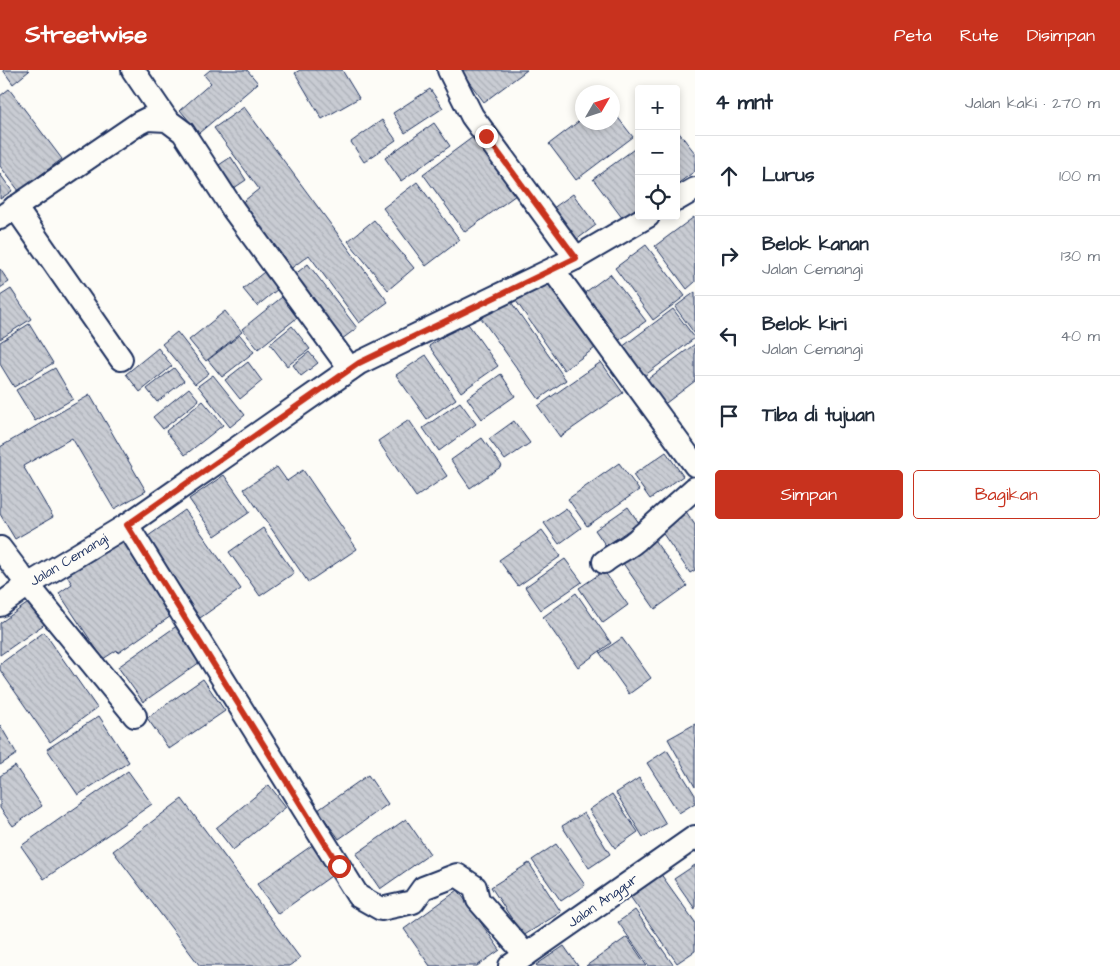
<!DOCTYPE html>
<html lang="id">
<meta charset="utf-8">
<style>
body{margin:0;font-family:"Architects Daughter",sans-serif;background:#f2f2f3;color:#1f2937}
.controls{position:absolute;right:15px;top:15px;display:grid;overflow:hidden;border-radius:5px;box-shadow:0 2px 8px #0003}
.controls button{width:45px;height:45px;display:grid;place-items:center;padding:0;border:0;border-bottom:1px solid #e0e1e3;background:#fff;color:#1f2937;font:25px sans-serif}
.compass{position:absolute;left:575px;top:15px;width:45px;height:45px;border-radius:50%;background:#fff;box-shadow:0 2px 8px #0003;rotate:51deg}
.stop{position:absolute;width:15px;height:15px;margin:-11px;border:4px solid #c8321e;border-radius:50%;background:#fff}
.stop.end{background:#c8321e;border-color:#fff;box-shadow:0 1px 5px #0008}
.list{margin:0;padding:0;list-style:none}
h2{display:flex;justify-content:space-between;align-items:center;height:65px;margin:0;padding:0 20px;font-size:21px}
h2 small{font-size:16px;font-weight:400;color:#747a83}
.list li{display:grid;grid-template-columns:32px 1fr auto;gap:15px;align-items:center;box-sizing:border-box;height:80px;padding:0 20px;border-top:1px solid #e0e1e3}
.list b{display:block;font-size:19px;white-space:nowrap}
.list p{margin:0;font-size:16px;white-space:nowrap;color:#747a83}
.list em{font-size:16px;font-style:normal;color:#747a83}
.actions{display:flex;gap:10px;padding:15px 20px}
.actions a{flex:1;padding:11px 0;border:1px solid #c8321e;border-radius:5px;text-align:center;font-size:18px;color:#c8321e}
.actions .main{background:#c8321e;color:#fff}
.icon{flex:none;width:28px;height:28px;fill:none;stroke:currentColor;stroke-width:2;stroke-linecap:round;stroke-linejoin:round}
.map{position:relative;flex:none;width:695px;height:896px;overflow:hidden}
header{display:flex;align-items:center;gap:30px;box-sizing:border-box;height:70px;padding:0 25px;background:#c8321e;color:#fff}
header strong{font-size:24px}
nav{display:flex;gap:28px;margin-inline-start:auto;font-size:18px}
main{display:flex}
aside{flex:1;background:#fff}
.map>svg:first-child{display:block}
.building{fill:url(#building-back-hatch);stroke:#1b2f5e}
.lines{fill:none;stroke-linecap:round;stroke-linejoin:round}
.minor-casing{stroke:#1b2f5e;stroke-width:26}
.minor{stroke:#fdfcf7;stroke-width:22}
.route{stroke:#c8321e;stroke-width:6}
.labels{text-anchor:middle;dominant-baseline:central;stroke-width:4.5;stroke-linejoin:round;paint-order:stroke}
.street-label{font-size:14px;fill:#1b2f5e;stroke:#fdfcf7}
</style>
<header>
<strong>Streetwise</strong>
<nav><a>Peta</a><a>Rute</a><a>Disimpan</a></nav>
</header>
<main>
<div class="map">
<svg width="695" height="896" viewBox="0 0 695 896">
<defs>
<pattern id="building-back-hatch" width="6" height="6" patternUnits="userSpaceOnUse" patternTransform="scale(1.25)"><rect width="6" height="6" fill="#c9ccd3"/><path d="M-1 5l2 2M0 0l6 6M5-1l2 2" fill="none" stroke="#acb0b8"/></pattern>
</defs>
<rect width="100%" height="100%" fill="#fdfcf7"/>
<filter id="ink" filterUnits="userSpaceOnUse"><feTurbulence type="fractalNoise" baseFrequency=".02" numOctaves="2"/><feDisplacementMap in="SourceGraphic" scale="10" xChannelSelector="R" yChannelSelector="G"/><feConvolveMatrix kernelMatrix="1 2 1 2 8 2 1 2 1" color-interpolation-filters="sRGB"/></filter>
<g filter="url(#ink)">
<!-- building -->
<g class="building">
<path d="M 3,0 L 28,0 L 29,1 L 13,14 Z"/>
<path d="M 210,0 L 247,0 L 258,13 L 199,63 L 180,40 L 211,13 L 204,5 Z"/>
<path d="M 300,0 L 342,0 L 359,28 L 322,49 L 295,3 Z"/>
<path d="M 460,0 L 527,0 L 484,32 Z"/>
<path d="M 9,19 L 62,89 L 19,121 L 0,96 L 0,26 Z"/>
<path d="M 430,19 L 443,38 L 405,63 L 393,43 Z"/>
<path d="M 244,37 L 388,232 L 359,253 L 309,185 L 285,203 L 235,138 L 259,119 L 214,58 Z"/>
<path d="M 612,40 L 633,67 L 576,110 L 549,74 L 582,49 L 582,52 L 612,52 Z"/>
<path d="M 382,50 L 396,70 L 364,92 L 351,72 Z"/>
<path d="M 434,53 L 450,76 L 401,111 L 385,88 Z"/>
<path d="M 676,59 L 695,83 L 695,101 L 676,115 Z"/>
<path d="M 473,67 L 516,125 L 465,162 L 423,104 Z"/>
<path d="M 637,77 L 639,80 L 639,137 L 623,149 L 593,109 Z"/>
<path d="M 231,87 L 246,110 L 225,124 L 210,101 Z"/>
<path d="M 0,104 L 12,121 L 0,129 Z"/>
<path d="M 417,112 L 460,170 L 426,196 L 383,138 Z"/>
<path d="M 573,124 L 596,155 L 572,173 L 549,141 Z"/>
<path d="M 694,147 L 695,212 L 687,219 L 655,176 Z"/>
<path d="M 374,150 L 414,198 L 388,220 L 348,171 Z"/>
<path d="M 646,175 L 685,226 L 653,250 L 615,198 Z"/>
<path d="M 308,194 L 357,258 L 338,272 L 289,209 Z"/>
<path d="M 269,198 L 283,215 L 257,236 L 243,219 Z"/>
<path d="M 0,199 L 9,212 L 0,218 Z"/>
<path d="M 610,204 L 646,251 L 614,274 L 579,227 Z"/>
<path d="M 550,207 L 598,276 L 564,300 L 516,231 Z"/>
<path d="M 11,219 L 31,249 L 0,269 L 0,226 Z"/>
<path d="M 695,222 L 695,264 L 675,237 Z"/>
<path d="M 282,227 L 298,247 L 258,279 L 242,259 Z"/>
<path d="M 509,229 L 566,310 L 539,329 L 481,248 Z"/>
<path d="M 673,239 L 695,268 L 640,309 L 618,280 Z"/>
<path d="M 225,241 L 242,262 L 206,291 L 189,270 Z"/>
<path d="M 466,251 L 498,296 L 461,322 L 429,276 Z"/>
<path d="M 29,254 L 53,293 L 14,317 L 0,294 L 0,272 Z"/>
<path d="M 292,256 L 310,279 L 287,296 L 270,274 Z"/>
<path d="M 177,262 L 209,303 L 195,314 L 162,274 Z"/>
<path d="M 240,265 L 254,282 L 222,307 L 208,290 Z"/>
<path d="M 695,274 L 695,311 L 662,336 L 644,312 Z"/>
<path d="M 158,278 L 172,296 L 140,322 L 126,304 Z"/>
<path d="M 309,282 L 318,293 L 301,306 L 293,295 Z"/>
<path d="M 426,285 L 456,329 L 427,349 L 396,305 Z"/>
<path d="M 248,292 L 262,311 L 240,329 L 225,310 Z"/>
<path d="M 601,292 L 623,323 L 560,367 L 538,336 Z"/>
<path d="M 55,298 L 73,329 L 35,351 L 16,320 Z"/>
<path d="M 174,298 L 184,311 L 157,332 L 147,319 Z"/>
<path d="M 501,304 L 515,326 L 482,349 L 467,328 Z"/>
<path d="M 213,305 L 245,345 L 230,357 L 198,316 Z"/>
<path d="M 189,318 L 199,330 L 163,359 L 153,347 Z"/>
<path d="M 90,325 L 146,421 L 114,439 L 72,368 L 23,396 L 53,447 L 15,469 L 0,444 L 0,377 Z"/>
<path d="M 203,331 L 223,355 L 185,385 L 166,361 Z"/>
<path d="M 460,332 L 476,354 L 439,381 L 423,358 Z"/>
<path d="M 409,350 L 447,406 L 416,427 L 378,371 Z"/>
<path d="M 514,351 L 530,373 L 505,390 L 489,369 Z"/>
<path d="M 482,368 L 502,396 L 470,418 L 451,390 Z"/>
<path d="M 666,382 L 683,406 L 650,429 L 633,405 Z"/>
<path d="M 619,393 L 639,420 L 587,456 L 568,429 Z"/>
<path d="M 277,397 L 287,411 L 303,400 L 357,479 L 308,512 L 244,419 Z"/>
<path d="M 224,405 L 250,442 L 215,466 L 189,429 Z"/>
<path d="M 628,437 L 639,453 L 606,476 L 595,460 Z"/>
<path d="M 566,438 L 581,458 L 559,474 L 544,453 Z"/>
<path d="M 185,440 L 241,519 L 200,548 L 144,469 Z"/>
<path d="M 685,440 L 695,455 L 695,500 L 690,503 L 659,458 Z"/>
<path d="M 263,458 L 294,503 L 260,526 L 229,482 Z"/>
<path d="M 542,460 L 561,486 L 518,516 L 499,490 Z"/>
<path d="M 122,467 L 174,544 L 118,583 L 117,580 L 103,589 L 59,523 L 72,514 L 67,506 Z"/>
<path d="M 652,467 L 687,516 L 655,539 L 620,489 Z"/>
<path d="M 565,489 L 582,512 L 541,540 L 525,517 Z"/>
<path d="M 604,501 L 628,535 L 603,553 L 579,518 Z"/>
<path d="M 576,523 L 611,573 L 578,597 L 543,547 Z"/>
<path d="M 31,531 L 46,553 L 0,585 L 0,553 Z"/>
<path d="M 178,555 L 203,590 L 143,632 L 118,597 Z"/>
<path d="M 44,562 L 97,638 L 50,672 L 0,600 L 0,594 Z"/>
<path d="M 622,568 L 651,608 L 629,624 L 600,583 Z"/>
<path d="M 203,609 L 225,641 L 169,679 L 147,648 Z"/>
<path d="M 99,646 L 129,692 L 78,725 L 47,679 Z"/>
<path d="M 695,654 L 695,717 L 668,669 Z"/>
<path d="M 0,655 L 17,684 L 0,695 Z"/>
<path d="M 667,680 L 695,725 L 695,733 L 679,743 L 647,693 Z"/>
<path d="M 15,696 L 42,736 L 13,756 L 0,738 L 0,706 Z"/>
<path d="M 128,701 L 152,734 L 44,809 L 21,776 Z"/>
<path d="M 368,705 L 388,734 L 339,769 L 318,740 Z"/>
<path d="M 639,708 L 666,754 L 643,767 L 616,723 Z"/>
<path d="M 269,715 L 286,737 L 233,780 L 216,758 Z"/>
<path d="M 612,724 L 638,762 L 615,778 L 589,740 Z"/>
<path d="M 182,729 L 300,888 L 289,896 L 200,896 L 113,781 Z"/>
<path d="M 584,743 L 610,784 L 589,798 L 562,756 Z"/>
<path d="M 406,749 L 430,784 L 380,819 L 356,784 Z"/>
<path d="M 314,774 L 334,804 L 278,844 L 257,814 Z"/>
<path d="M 556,774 L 585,815 L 561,831 L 532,790 Z"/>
<path d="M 529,793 L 561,842 L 523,866 L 491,817 Z"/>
<path d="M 695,795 L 695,839 L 674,809 Z"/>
<path d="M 660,803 L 695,852 L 695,881 L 677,893 L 629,825 Z"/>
<path d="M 458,820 L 500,880 L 477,896 L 430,896 L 404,859 Z"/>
<path d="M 635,840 L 674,896 L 649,896 L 618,852 Z"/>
<path d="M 627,867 L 647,896 L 586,896 Z"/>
<path d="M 564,876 L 578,896 L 537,896 L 536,895 Z"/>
</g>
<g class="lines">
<!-- minor casing -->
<g class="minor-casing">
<g id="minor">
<path d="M 133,0 L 167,50"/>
<path d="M 449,0 L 472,46 L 576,188"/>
<path d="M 676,130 L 695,119"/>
<path d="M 15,137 L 121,289"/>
<path d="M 0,148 L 139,53 L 147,49 L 167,50 L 183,62 L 233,139 L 350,299"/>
<path d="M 553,200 L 695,395"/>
<path d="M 127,455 L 358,826 L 381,839 L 413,832 L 423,818 L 457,805 L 475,817 L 478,830 L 526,885"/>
<path d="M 0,478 L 28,515 L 135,646"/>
<path d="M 604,492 C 616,482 629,479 640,467 L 695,418"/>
<path d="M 0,535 L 28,515 L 127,455 L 359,293 L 576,188 L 648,146"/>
<path d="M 510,896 L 695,767"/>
</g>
</g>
<!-- minor -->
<use href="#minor" class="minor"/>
</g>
</g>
<g class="lines" filter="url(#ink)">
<!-- route -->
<path class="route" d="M 339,796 L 127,455 L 359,293 L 576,188 L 486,66"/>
</g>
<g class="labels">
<!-- street labels -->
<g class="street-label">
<text transform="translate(69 490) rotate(-31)">Jalan Cemangi</text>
<text transform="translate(603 831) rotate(-35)">Jalan Anggur</text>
</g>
</g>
</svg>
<div class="controls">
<button>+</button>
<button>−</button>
<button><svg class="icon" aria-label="locate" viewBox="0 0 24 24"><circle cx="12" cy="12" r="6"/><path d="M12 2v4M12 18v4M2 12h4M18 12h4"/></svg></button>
</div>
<svg class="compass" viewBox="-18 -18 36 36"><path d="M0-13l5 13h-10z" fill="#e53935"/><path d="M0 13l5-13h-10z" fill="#747a83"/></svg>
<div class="stop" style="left:339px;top:796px"></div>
<div class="stop end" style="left:486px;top:66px"></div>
</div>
<aside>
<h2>4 mnt<small>Jalan kaki · 270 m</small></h2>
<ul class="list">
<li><svg class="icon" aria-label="ahead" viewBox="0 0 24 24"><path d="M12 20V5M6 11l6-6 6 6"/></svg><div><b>Lurus</b></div><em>100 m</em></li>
<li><svg class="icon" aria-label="right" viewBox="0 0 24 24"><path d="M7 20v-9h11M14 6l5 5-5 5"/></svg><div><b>Belok kanan</b><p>Jalan Cemangi</p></div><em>130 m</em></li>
<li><svg class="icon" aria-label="left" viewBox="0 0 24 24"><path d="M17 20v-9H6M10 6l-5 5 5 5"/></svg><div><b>Belok kiri</b><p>Jalan Cemangi</p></div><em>40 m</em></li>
<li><svg class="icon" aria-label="arrive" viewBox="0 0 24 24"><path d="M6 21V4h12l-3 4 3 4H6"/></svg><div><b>Tiba di tujuan</b></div></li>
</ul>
<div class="actions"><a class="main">Simpan</a><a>Bagikan</a></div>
</aside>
</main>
